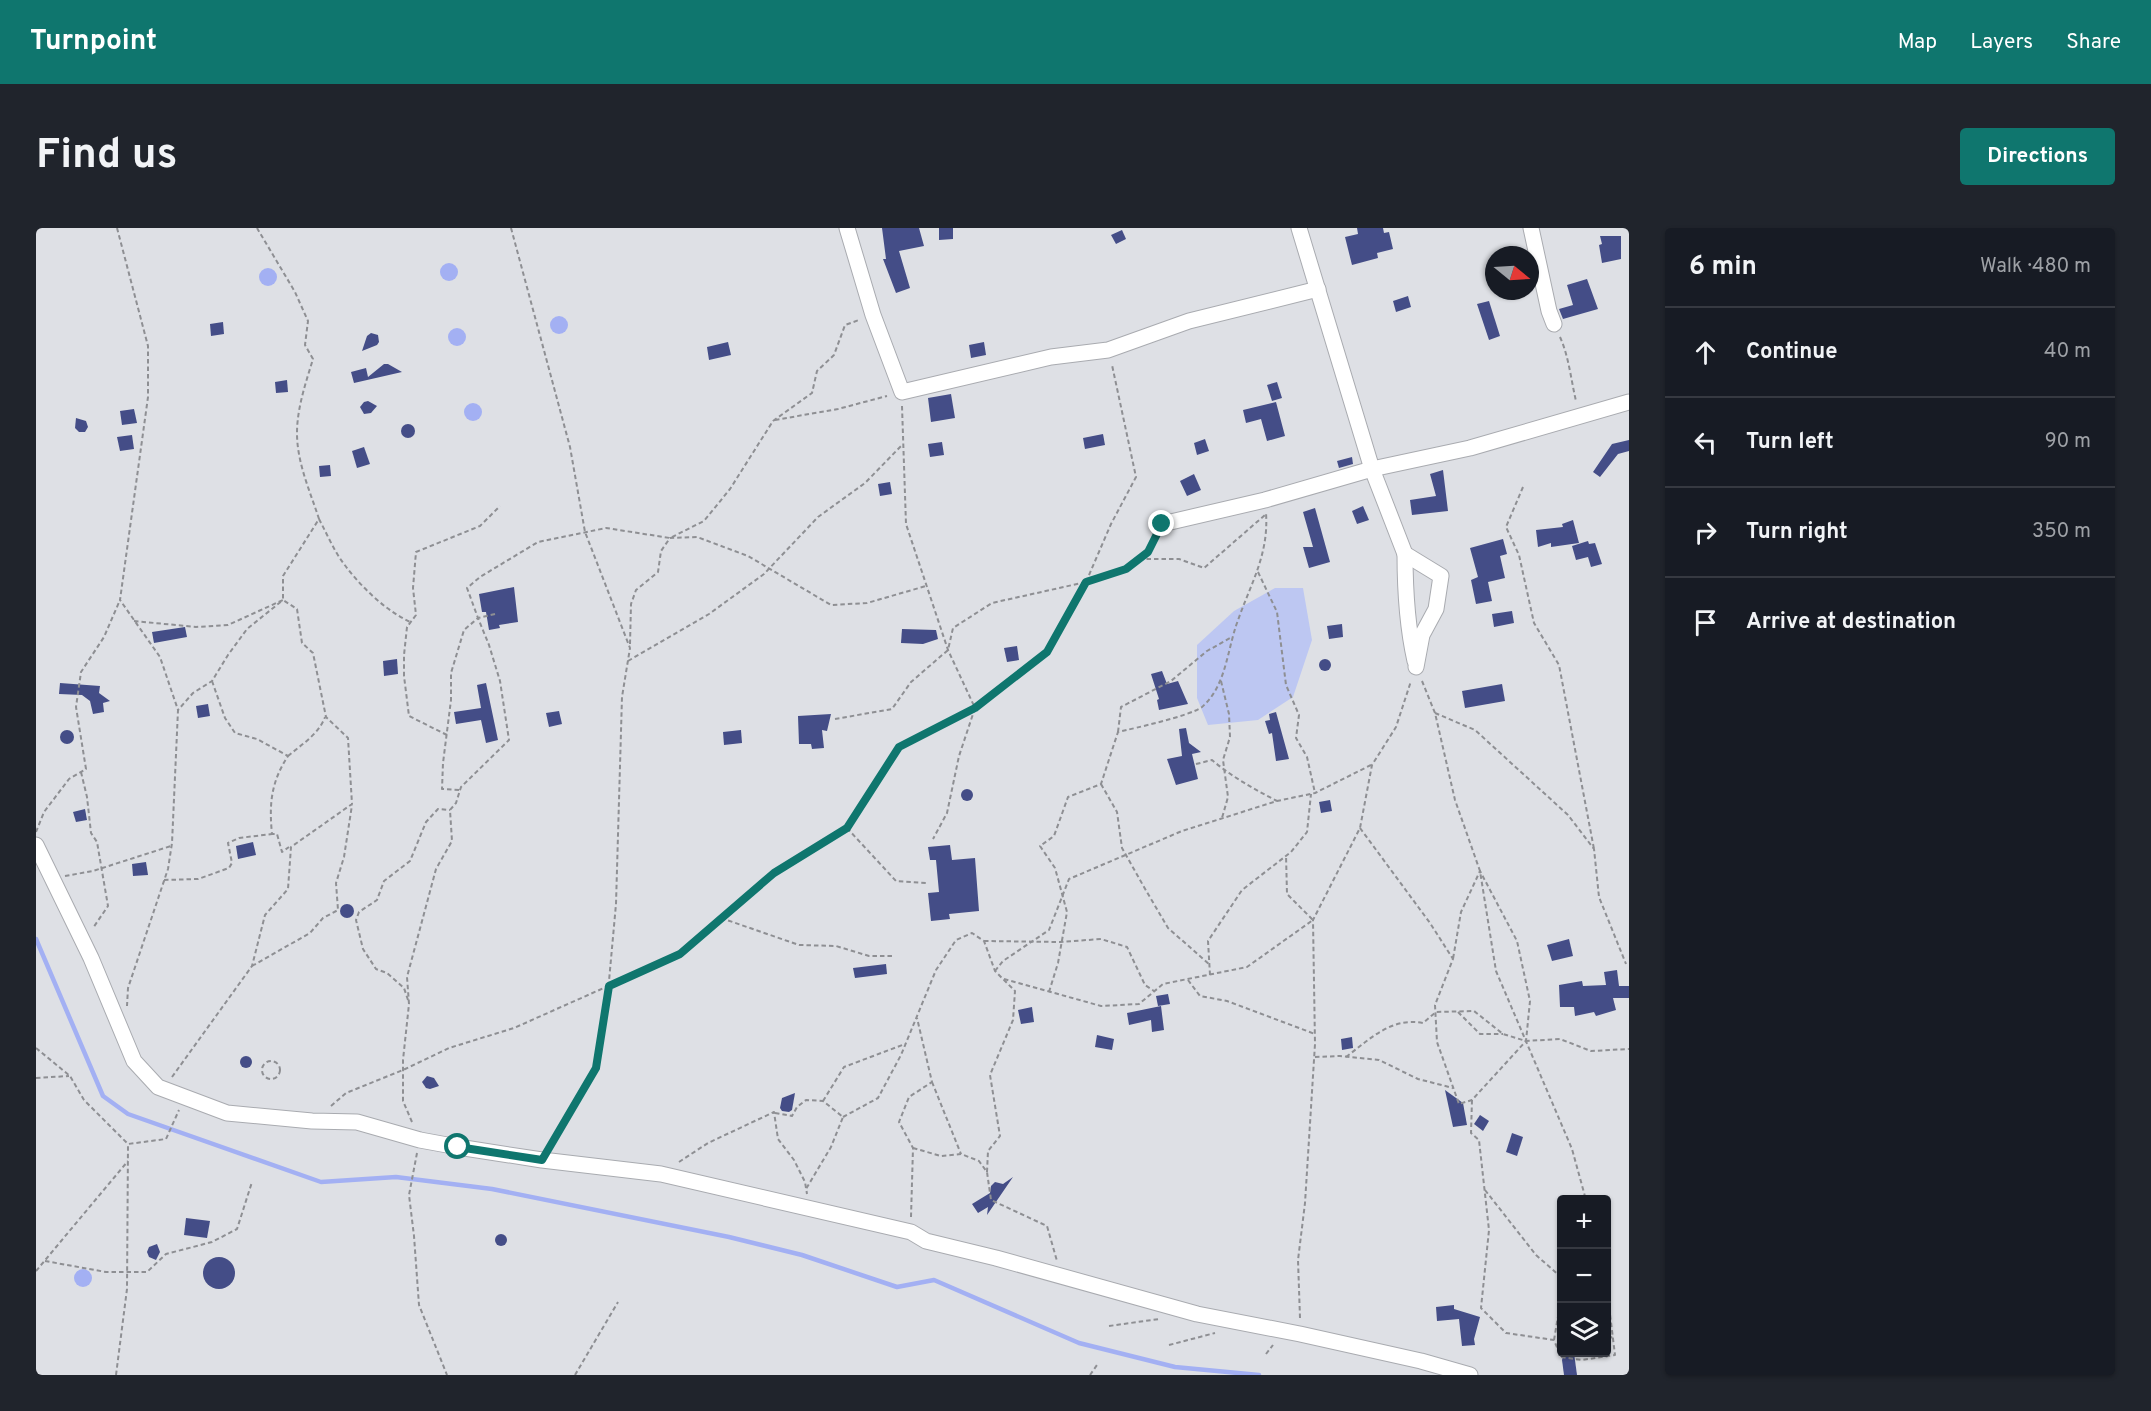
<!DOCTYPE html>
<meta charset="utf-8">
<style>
body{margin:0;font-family:Overpass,sans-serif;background:#20242c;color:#f1f3f6}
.controls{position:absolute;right:18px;bottom:18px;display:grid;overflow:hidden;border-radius:6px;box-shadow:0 2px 4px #0004}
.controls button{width:54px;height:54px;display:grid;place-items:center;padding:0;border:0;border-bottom:2px solid #363941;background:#171b24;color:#f1f3f6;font:30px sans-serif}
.compass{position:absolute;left:1449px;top:18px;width:54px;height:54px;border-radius:50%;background:#171b24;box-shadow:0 2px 4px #0004;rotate:108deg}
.stop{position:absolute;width:18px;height:18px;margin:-14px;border:4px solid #0f766e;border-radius:50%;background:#fff}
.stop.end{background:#0f766e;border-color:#fff;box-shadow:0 2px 6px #0008}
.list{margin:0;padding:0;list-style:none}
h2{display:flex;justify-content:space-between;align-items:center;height:78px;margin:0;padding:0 24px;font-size:26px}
h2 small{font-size:20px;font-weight:400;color:#9ea1a6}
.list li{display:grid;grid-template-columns:39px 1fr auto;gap:18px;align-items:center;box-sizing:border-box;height:90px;padding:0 24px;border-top:2px solid #363941}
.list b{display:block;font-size:22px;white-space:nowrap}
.list em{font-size:20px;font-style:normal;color:#9ea1a6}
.icon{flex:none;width:33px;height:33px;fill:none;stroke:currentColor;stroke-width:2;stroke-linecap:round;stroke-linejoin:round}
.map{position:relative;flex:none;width:1593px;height:1147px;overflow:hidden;border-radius:6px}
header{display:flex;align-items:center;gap:36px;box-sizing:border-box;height:84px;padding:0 30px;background:#0f766e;color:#fff}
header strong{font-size:28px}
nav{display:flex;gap:33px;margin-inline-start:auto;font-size:21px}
.intro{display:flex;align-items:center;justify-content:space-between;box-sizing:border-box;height:144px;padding:0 36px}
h1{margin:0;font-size:42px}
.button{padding:15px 27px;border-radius:6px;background:#0f766e;color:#fff;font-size:21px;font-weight:700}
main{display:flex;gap:36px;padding:0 36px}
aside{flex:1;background:#171b24;border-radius:6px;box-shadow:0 2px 4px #0004}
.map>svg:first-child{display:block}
.green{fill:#bdc7f2}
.water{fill:#a3b0f3}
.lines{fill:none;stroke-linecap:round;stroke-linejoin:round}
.stream{stroke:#a3b0f3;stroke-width:4.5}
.building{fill:#444d87}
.minor-casing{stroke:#a9abb0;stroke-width:17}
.path{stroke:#8e8f93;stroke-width:2;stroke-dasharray:4.5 3;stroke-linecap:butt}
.minor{stroke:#fff;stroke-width:15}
.route{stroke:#0f766e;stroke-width:8}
</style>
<header>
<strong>Turnpoint</strong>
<nav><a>Map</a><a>Layers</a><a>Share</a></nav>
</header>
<div class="intro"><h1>Find us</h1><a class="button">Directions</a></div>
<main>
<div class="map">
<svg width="1593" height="1147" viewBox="0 0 1593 1147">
<rect width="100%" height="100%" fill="#dee0e5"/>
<!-- green -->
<path class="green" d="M 1239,360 L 1267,360 L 1276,412 L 1257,469 L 1222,492 L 1172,497 L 1161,470 L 1161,417 L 1198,383 Z"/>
<!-- water -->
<g class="water">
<circle cx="413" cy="44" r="9"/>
<circle cx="232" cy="49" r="9"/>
<circle cx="523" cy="97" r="9"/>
<circle cx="421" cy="109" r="9"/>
<circle cx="437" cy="184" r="9"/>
<circle cx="47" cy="1050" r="9"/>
</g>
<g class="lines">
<!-- stream -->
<path class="stream" d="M 0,711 L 67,868 L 92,886 L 285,954 L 360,949 L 456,961 L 693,1009 L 766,1027 L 861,1059 L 898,1052 L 1043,1115 L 1139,1139 L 1223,1147"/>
</g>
<!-- building -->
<g class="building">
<path d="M 846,0 L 883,0 L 888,18 L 863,23 L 874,60 L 860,65 L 847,31 L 850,31 Z"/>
<path d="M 903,0 L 917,0 L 917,11 L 903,12 Z"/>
<path d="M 1321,0 L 1347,0 L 1348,5 L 1353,4 L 1357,21 L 1341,25 L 1342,30 L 1316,37 L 1309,9 L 1322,6 Z"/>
<path d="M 1086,2 L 1090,11 L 1080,16 L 1075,7 Z"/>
<path d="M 1564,8 L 1585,8 L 1585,31 L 1566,35 L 1563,17 L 1566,16 Z"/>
<path d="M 1551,51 L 1562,81 L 1527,91 L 1523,81 L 1537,77 L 1531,57 Z"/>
<path d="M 1372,68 L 1375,79 L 1360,84 L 1357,73 Z"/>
<path d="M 1453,73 L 1464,108 L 1453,112 L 1441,76 Z"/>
<path d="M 187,94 L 188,106 L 175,108 L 174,96 Z"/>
<path d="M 335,105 L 342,107 L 343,114 L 341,117 L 326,123 L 331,108 Z"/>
<path d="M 692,114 L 695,127 L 673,132 L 671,119 Z"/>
<path d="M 948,114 L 950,127 L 935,130 L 933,117 Z"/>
<path d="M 348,136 L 352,136 L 366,144 L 318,155 L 315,144 L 330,140 L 332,149 Z"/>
<path d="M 251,152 L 252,164 L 240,165 L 239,154 Z"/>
<path d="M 1241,154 L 1246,170 L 1236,173 L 1231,157 Z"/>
<path d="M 915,166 L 919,190 L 895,194 L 892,170 Z"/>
<path d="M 332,173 L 341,178 L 335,185 L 328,186 L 324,179 L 328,174 Z"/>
<path d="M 1240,174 L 1249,208 L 1231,213 L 1225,191 L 1210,195 L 1207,182 Z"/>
<path d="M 98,181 L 101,195 L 86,197 L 84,183 Z"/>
<path d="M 40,190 L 50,193 L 52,199 L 49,204 L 43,204 L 39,200 Z"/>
<circle cx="372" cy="203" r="7"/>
<path d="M 1067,206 L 1069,217 L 1049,221 L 1047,210 Z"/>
<path d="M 96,207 L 98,221 L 84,223 L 81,209 Z"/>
<path d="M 1169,211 L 1173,223 L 1161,227 L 1158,215 Z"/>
<path d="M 1593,212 L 1593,223 L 1582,226 L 1564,249 L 1557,244 L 1576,216 Z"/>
<path d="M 906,214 L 908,227 L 894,229 L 892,216 Z"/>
<path d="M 328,219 L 334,236 L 321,240 L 316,223 Z"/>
<path d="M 1316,229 L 1317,236 L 1303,240 L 1301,233 Z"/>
<path d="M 294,237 L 295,248 L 284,249 L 283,238 Z"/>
<path d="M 1407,242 L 1412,283 L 1376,287 L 1374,272 L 1400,268 L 1394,246 Z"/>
<path d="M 1158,246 L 1165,262 L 1151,268 L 1144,253 Z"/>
<path d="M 854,254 L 856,266 L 844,268 L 842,256 Z"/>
<path d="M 1327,278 L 1333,292 L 1321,296 L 1316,283 Z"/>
<path d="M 1279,280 L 1294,334 L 1273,340 L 1267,319 L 1277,319 L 1267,284 Z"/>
<path d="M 1537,292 L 1543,315 L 1515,319 L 1515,315 L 1502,319 L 1500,302 L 1527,299 L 1526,296 Z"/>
<path d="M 1467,311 L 1471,326 L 1464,328 L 1469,350 L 1452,354 L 1456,373 L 1440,376 L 1435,352 L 1442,349 L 1434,320 Z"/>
<path d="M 1552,313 L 1553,316 L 1559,315 L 1566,336 L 1555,339 L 1552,329 L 1540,332 L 1536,318 Z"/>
<path d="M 478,359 L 482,394 L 463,397 L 464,400 L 453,402 L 450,384 L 446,384 L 443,366 Z"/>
<path d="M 1476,383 L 1478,395 L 1458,399 L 1456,386 Z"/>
<path d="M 1306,396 L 1307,409 L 1293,411 L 1291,398 Z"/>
<path d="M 149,399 L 151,409 L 118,415 L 116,404 Z"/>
<path d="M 866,401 L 900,402 L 902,411 L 887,416 L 865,415 Z"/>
<path d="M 981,418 L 983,432 L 971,434 L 968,420 Z"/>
<circle cx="1289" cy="437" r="6"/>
<path d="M 361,431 L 362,446 L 348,448 L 347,433 Z"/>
<path d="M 1126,443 L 1131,456 L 1142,453 L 1152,476 L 1123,482 L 1121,472 L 1123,471 L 1115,446 Z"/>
<path d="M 24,455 L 64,458 L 63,465 L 74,473 L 67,475 L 68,484 L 57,486 L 54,473 L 46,467 L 23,466 Z"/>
<path d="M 450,455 L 462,512 L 450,515 L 445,492 L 420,496 L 418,484 L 445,480 L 441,457 Z"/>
<path d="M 1466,456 L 1469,473 L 1429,480 L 1426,463 Z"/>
<path d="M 172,476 L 174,488 L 162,490 L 160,478 Z"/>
<path d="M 523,483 L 526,496 L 513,499 L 510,485 Z"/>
<path d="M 1240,484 L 1253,531 L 1240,533 L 1236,505 L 1233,506 L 1229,493 L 1234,492 L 1233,486 Z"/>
<path d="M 795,486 L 791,503 L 786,502 L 788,520 L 776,521 L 775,516 L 763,516 L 762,488 Z"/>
<path d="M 1150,500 L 1153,515 L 1165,524 L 1156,526 L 1162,551 L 1140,557 L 1131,531 L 1146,528 L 1143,501 Z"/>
<path d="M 705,502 L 706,515 L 688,517 L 687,504 Z"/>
<circle cx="31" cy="509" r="7"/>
<circle cx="931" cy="567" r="6"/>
<path d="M 1294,572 L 1296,583 L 1285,585 L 1283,574 Z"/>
<path d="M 49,581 L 51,592 L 40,594 L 37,584 Z"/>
<path d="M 217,614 L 220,627 L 202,631 L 200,618 Z"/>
<path d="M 914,617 L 916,632 L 939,630 L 943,683 L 913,686 L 914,691 L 895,693 L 892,665 L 903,664 L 900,632 L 894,632 L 892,619 Z"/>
<path d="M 110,634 L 112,647 L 97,648 L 96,636 Z"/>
<circle cx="311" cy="683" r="7"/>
<path d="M 1533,711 L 1537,728 L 1516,733 L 1511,717 Z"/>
<path d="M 850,736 L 851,746 L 819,750 L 817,740 Z"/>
<path d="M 1581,742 L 1583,758 L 1593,758 L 1593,770 L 1577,770 L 1580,782 L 1560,788 L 1558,784 L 1539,788 L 1538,779 L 1524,779 L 1523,757 L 1546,753 L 1547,758 L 1570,757 L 1568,744 Z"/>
<path d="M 1132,766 L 1134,776 L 1122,778 L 1120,768 Z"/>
<path d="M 1125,778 L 1128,802 L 1116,804 L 1115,792 L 1093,797 L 1091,785 Z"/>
<path d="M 996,779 L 998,794 L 985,796 L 982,782 Z"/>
<path d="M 1061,807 L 1078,811 L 1076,822 L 1059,819 Z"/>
<path d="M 1316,809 L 1317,820 L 1306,822 L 1305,811 Z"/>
<circle cx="210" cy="834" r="6"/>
<path d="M 391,848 L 398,850 L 403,858 L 394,861 L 390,860 L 386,854 Z"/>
<path d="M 1409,862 L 1427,875 L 1431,897 L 1417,899 Z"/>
<path d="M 759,865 L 756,882 L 753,884 L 746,883 L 744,880 L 746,870 Z"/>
<path d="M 1444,887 L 1453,893 L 1447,903 L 1438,896 Z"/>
<path d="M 1476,905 L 1487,909 L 1481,928 L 1470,924 Z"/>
<path d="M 977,949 L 951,987 L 952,979 L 942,985 L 936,976 L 954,965 L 955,958 L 959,954 L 967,956 Z"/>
<path d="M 150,990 L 174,993 L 171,1010 L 148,1007 Z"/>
<circle cx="465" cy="1012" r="6"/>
<path d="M 121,1016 L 124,1024 L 120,1032 L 113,1029 L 111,1024 L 113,1019 Z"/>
<circle cx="183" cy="1045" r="16"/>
<path d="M 1418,1077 L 1418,1081 L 1444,1089 L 1438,1111 L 1439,1117 L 1426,1118 L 1423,1091 L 1401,1093 L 1400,1079 Z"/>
<path d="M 1528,1125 L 1538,1125 L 1541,1147 L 1528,1147 L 1526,1132 Z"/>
</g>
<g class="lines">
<!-- minor casing -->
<g class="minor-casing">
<g id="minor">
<path d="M 811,0 L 837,87 L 866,164 L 1015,129 L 1072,122 L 1153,93 L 1282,61"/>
<path d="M 1263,0 L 1336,241 L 1369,326 L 1405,348 L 1400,381 L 1386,407 L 1380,439"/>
<path d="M 1495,0 L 1513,83 L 1518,96"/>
<path d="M 1126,296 L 1229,272 L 1336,241 L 1434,220 L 1593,174"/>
<path d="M 1369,326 C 1369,363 1371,398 1379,433"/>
<path d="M 0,617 L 55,730 L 98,833 L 122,859 L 191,885 L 276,893 L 321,894 L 384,912 L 422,919 L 506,932 L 625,946 L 875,1004 L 890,1013 L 960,1030 L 1161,1086 L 1264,1106 L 1385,1133 L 1434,1147"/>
</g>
</g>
<!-- path -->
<g class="path">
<path d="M 81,0 L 112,118 L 112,169 L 84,372 L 124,429 L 142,482 L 136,615 L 132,641 L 92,760 L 91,778"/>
<path d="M 475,0 L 534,219 L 549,304 L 594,420 L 586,469 L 580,676 L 572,764 L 560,840 L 514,919"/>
<path d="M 1524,109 C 1533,129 1535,152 1540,173"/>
<path d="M 866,178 L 870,296 L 912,422 L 939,480 L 923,528 L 911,585 L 897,611"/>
<path d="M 739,192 L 802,181 L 851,168"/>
<path d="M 1487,259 L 1470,299 L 1483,327 L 1498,395 L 1523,437 L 1558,621"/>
<path d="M 283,291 C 291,306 298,323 308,336 C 325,359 349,382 374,394"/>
<path d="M 1103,331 L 1143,331 L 1168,340 L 1229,287"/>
<path d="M 1222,344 L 1241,384 L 1250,457 L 1263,487 L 1260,510 L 1271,529 L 1279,565"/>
<path d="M 98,393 L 160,399 L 192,397 L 247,372 L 211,401 L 192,427 L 176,453 L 157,465 L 142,482"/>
<path d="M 594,416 L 595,376 L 600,362 L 622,344 L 625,323 L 634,310 L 661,309 L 712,328 L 795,377 L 831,375 L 890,358"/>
<path d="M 592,433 L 673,386 L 728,346 L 782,289 L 829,255 L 866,217"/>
<path d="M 176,453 L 189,490 L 199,505 L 221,511 L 252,528 C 235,554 233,576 236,606 L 241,606 L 246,624 L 253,619"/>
<path d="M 1185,453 L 1193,486 L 1194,509 L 1187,532 L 1192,569 L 1186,590"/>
<path d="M 1386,453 L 1399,485 L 1419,572 L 1444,643 L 1460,743 L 1536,921 L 1550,972"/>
<path d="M 1399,485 L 1439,502 L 1532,587 L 1558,621 L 1563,669 L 1590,736"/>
<path d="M 799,491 L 856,481 L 875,454 L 912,422 L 917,400 L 956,375 L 1050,354 L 1090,341 L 1112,324 L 1120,309"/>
<path d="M 1082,504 L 1085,479 L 1135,453 L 1171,423 L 1196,409"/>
<path d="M 411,507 L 373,488 L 368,448 L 368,427 L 371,399 L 380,387 L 377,360 L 380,324 L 444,298 L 464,278"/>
<path d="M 252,528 C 265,517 283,506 289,489"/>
<path d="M 1160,536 L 1176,532 C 1196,549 1218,561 1241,573"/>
<path d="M 45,544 L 51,569 L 55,605 L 61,614 L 72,678 L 57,700"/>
<path d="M 1065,556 L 1081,584 L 1086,620 L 1108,659 L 1132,700 L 1173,736"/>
<path d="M 423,562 L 406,561 L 407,535 L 415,472 L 415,445 L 428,402 L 442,390 L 431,360 L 444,349 L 502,314 L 570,300 L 634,310 L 668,293 L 694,261 L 737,193 L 776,165 L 781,143 L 798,127 L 809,97 L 823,92"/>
<path d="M 811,600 L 860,653 L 891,655"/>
<path d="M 1324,600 L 1394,695 L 1417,731 L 1399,777 L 1401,814 L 1423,876 L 1436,872 L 1490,813 L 1494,773 L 1481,713 L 1444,643 L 1425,684 L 1417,731"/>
<path d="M 0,604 L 8,584 L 33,551 L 50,541 L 40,479 L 45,444 L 68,409 L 84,372"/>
<path d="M 29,648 L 57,643 L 135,618"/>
<path d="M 128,652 L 162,651 L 193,640 L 196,635 L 192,615 L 203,610 L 236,606"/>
<path d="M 685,690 L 763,717 L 800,718 L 833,728 L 856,728"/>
<path d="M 948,713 L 1024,714 L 1065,711 L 1091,719 L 1109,757 L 1118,763"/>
<path d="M 216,738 L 274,705 L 287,690 L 302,682 L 300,655 L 308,629 L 316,577"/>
<path d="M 959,743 L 967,733 L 1013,702 L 1033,651 L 1146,603 L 1241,573 L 1279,565 L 1335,537"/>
<path d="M 1174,747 L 1172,713 L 1206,662 L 1255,624 L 1271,604 L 1275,566"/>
<path d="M 968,751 L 1065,778 L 1103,776 L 1127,756 L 1211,739 L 1277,692 L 1251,666 L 1250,627"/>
<path d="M 1152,752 L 1164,768 L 1191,773 L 1279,806"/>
<path d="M 1013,764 L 1022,735 L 1031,684 L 1019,640 L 1004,618 L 1018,608 L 1032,569 L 1065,556 L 1082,504 C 1099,500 1154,488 1166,479 C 1190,458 1191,423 1201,395 C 1214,357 1233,327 1230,285"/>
<path d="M 372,772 L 368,760 L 351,745 L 340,741 L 327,721 L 320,692 L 323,684 L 341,672 L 348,653 L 374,633 L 390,594 L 402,581 L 414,582"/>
<path d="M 1422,784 L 1444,806 L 1467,806"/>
<path d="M 0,820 L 34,848 L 48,872 L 92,916 L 130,911 L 143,882"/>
<path d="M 1279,829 L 1304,828 L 1343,832 L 1382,851 L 1417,860"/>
<path d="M 1310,829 C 1334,811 1355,789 1387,795 L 1400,784 L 1438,783 L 1467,806 L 1490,813 L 1524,811 L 1555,823 L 1593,821"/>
<circle cx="235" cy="842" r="9"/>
<path d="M 136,849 L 216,738 L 229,687 L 252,661 L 255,619 L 316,576 L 312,510 L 290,489 L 277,425 L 266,415 L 261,381 L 247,372 L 247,348 L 283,291 C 274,263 261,235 261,205 C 261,180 270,154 277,131 L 269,117 L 272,93 L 259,64 L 221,0"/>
<path d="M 0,850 L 33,848"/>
<path d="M 896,854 L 925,926"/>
<path d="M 1436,872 L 1435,905 L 1443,912 L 1453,1002 L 1445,1080 L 1470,1105 L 1518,1112 L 1525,1129 L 1546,1132 L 1579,1127 L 1570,1054"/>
<path d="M 787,873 L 808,839 L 869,816"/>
<path d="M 295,878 L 310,865 L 367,842 L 413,820 L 478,800 L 644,726 L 738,645 L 811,600 L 863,519 L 939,480 L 1011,424 L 1050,354 L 1075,296 L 1100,249 L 1076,137"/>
<path d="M 739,885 L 756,888 L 761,879 L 770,872 L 787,873 L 807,889 L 795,919 L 770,961"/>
<path d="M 807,889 L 842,870 L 865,827 L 900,742 L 920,712 L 936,705 L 948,713 L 959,743 L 979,763 L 977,792 L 954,847 L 964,908 L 952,923 L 951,944"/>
<path d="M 376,894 L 367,873 L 367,832 L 373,776 L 371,749 L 400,641 L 416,613 L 414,582 L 420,575 L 425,559 L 473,512 L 464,453 L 453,417 L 442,390 L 459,386"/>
<path d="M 877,920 L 905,928 L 925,926 L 943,933 L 951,944 L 955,972 L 1011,998 L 1021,1033"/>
<path d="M 381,925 L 373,967 L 378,1008 L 383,1077 L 411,1147"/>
<path d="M 643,934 L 672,915 L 738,884 L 742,911 L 758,932 L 769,954 L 771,966"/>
<path d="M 1449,962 L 1500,1027 L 1526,1050"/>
<path d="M 875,989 L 877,920 L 863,894 L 873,869 L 896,854 L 881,790"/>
<path d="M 9,1033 L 70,1044 L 111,1044 L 130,1026 L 176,1014 L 201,1001 L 216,954"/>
<path d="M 0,1043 L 92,933"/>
<path d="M 1264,1090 L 1262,1032 L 1269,975 L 1279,816 L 1277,692 L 1324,600 L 1336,537 L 1360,499 L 1375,453"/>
<path d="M 1073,1098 L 1123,1091"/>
<path d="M 1570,1103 L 1576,1110"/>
<path d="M 1518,1112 L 1526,1065"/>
<path d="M 1133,1117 L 1179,1105"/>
<path d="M 1230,1126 L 1237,1117"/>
<path d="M 80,1147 L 91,1061 L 92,916"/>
<path d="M 539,1147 L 582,1074"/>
<path d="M 1054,1147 L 1061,1137"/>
</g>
<!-- minor -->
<use href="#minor" class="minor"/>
</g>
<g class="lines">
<!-- route -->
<path class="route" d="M 422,919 L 506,932 L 560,840 L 573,758 L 644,726 L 738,645 L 811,600 L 863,519 L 939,480 L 1011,424 L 1050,354 L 1090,341 L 1112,324 L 1126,296"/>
</g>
</svg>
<div class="controls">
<button>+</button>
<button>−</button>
<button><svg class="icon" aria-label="layers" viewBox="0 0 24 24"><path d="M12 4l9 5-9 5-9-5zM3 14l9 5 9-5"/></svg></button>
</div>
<svg class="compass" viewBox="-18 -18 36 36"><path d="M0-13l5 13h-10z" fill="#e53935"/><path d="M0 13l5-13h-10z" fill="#9ea1a6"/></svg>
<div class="stop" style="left:422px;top:919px"></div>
<div class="stop end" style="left:1126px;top:296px"></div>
</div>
<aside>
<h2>6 min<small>Walk · 480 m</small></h2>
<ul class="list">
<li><svg class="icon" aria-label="ahead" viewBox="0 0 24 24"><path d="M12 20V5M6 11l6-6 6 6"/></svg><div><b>Continue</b></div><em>40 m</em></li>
<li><svg class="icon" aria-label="left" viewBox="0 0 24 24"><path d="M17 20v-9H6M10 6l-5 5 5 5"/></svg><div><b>Turn left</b></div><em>90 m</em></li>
<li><svg class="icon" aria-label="right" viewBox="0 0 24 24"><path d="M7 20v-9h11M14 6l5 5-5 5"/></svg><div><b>Turn right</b></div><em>350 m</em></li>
<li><svg class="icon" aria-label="arrive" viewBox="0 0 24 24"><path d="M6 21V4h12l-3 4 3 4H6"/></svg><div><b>Arrive at destination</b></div></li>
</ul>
</aside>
</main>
